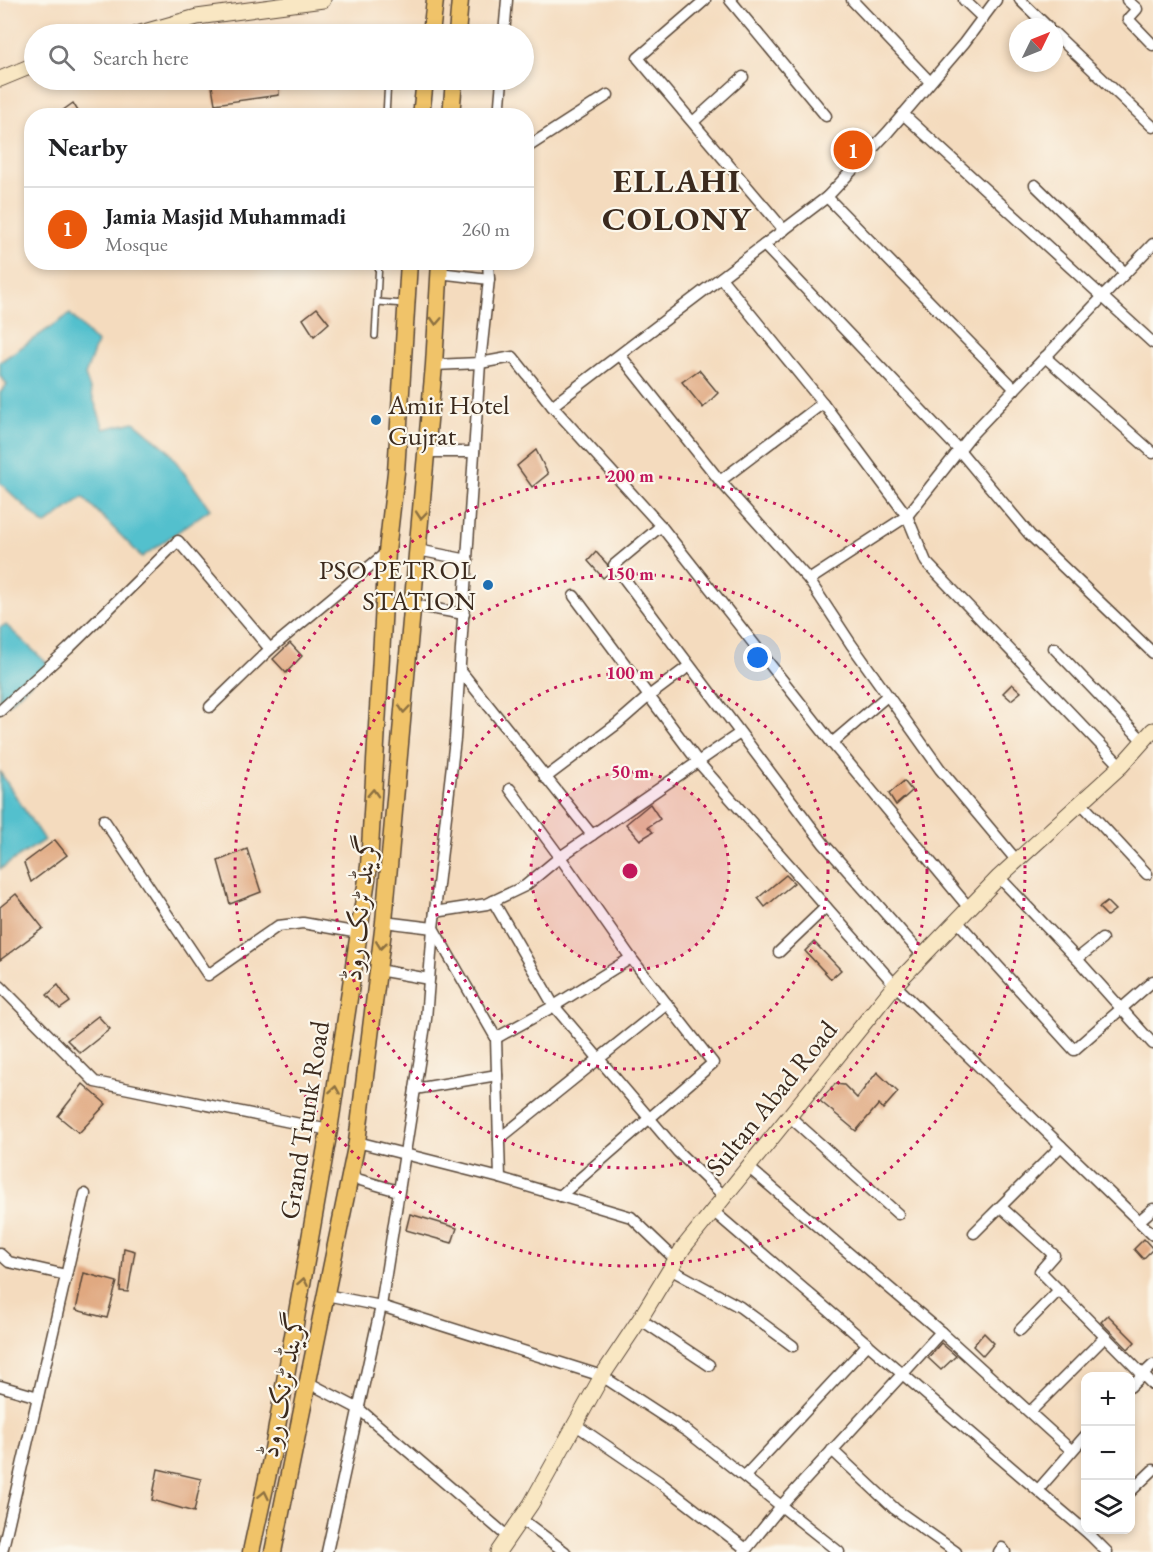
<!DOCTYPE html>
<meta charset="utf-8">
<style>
body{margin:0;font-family:"EB Garamond",Amiri,serif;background:#f2f2f2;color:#202124}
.controls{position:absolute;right:18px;bottom:18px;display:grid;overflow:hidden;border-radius:12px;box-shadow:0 3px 9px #0003}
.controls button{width:54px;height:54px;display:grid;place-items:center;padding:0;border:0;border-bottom:2px solid #e0e0e0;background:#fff;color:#202124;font:30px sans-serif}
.compass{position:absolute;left:1009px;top:18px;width:54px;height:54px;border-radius:50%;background:#fff;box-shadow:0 3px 9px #0003;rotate:47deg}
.you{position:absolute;left:758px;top:658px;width:21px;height:21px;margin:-15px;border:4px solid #fff;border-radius:50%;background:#1a73e8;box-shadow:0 0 0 9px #1a73e833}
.badge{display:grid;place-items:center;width:39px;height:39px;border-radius:50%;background:#ea580c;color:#fff;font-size:20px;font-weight:700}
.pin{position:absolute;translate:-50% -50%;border:3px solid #fff;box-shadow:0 2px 6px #0006}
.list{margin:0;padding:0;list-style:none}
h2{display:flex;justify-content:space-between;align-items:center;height:78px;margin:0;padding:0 24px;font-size:26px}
h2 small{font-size:20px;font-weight:400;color:#757577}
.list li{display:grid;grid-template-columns:39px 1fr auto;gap:18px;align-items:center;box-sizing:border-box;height:84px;padding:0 24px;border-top:2px solid #e0e0e0}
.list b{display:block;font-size:22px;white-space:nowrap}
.list p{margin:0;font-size:20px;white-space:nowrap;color:#757577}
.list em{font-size:20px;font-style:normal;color:#757577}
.icon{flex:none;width:33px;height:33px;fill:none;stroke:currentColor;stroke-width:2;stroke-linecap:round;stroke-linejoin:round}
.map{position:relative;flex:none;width:1153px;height:1552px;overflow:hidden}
.search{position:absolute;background:#fff;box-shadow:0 3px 9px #0003;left:24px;top:24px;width:510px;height:66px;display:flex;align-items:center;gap:15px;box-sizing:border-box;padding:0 21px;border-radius:33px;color:#757577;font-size:22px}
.panel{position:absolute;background:#fff;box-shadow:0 3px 9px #0003;left:24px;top:108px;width:510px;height:162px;border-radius:24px}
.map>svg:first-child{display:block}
.water{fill:#53c0cd;stroke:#477576;stroke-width:1.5}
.building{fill:#e0a880}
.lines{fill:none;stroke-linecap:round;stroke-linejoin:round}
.lane-casing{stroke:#574536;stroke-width:8}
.street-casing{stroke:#574536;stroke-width:13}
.secondary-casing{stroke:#574536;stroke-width:17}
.primary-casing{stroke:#574536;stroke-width:19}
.lane{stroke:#fff;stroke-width:5}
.street{stroke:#fff;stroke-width:10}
.secondary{stroke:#f9e7c3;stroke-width:15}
.primary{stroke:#f0c369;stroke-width:16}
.oneway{stroke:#8c6f40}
.ring{fill:none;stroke:#c2185b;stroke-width:3;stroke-dasharray:3 6}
.poi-dot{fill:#1f6fb2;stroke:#fbf7ec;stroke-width:2}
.labels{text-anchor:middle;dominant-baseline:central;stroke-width:4.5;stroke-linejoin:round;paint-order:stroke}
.poi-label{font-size:27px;fill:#3b2a1e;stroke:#fbf7ec;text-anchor:start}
.street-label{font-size:27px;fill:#3b2a1e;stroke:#fbf7ec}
.district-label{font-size:33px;font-weight:bold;letter-spacing:1.5px;fill:#3b2a1e;stroke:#fbf7ec}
.centre{fill:#c2185b;stroke:#fbf7ec;stroke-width:3}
.ring-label{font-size:18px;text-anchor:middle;font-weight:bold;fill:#c2185b;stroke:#fbf7ec;stroke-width:4.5;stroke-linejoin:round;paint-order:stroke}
</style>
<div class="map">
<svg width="1153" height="1552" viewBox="0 0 1153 1552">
<rect width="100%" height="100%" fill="#fbf7ec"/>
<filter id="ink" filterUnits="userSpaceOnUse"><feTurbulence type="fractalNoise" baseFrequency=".0167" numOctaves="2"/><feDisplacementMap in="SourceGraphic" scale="12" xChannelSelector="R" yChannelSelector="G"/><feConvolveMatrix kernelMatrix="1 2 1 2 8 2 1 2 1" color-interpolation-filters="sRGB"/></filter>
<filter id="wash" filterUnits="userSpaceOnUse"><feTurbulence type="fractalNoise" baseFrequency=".008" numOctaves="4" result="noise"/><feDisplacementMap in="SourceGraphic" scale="24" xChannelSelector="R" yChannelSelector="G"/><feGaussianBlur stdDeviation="1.35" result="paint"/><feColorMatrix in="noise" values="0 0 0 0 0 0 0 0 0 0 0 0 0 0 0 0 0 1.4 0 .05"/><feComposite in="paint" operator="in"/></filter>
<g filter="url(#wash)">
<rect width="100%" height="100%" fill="#f4dbbe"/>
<!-- water -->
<g class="water">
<path d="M 70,314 L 97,343 L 85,375 L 104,429 L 134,422 L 167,449 L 210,509 L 142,557 L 83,497 L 45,525 L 0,483 L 0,393 L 7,384 L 0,376 L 0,362 Z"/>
<path d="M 6,625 L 50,666 L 0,711 L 0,627 Z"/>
<path d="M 0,772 L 44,840 L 0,869 Z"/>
</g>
<g id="blocks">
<!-- building -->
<g class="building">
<path d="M 211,80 L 278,80 L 279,95 L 215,104 Z"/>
<path d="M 73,103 L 81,116 L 55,116 Z"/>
<path d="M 317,308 L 329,323 L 314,336 L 303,319 Z"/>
<path d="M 699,370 L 718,393 L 703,408 L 682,382 Z"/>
<path d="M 536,450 L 548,474 L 532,487 L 517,466 Z"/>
<path d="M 596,552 L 607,564 L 610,572 L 603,578 L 588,561 Z"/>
<path d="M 290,643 L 302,656 L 286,673 L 273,659 Z"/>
<path d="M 1012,684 L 1021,692 L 1011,700 L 1003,693 Z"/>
<path d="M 904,781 L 912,791 L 896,805 L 889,794 Z"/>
<path d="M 650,804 L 660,819 L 648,827 L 653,832 L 640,840 L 626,824 Z"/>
<path d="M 55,840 L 67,855 L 31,882 L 24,863 Z"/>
<path d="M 247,849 L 261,892 L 230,904 L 218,861 Z"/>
<path d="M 786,875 L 794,883 L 765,907 L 758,898 Z"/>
<path d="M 16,894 L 43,928 L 0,960 L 0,907 Z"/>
<path d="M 1107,902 L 1115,910 L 1107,916 L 1099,908 Z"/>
<path d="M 814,942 L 841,970 L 831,979 L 805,951 Z"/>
<path d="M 58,985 L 70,1002 L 60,1009 L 47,995 Z"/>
<path d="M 98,1016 L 110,1029 L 80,1053 L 67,1040 Z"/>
<path d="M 877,1072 L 898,1092 L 883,1109 L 879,1104 L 856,1131 L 820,1101 L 835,1084 L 844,1085 L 857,1098 Z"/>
<path d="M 83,1084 L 106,1104 L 79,1133 L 58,1116 Z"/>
<path d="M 410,1214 L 457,1228 L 452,1243 L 406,1230 Z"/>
<path d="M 1144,1239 L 1153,1249 L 1143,1259 L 1134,1249 Z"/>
<path d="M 124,1248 L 135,1251 L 128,1292 L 120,1291 Z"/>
<path d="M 84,1273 L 117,1282 L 107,1318 L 76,1310 Z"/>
<path d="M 1108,1315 L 1135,1342 L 1128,1349 L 1101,1322 Z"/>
<path d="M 984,1333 L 994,1343 L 983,1356 L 973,1346 Z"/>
<path d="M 941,1343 L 956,1356 L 941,1370 L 928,1358 Z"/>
<path d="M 158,1469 L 201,1479 L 194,1512 L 152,1500 Z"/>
</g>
</g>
</g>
<g filter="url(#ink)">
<use href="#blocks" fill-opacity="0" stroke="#574536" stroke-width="1.5"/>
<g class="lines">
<!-- lane casing -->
<g class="lane-casing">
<g id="lane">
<path d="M 386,116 L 388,80"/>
<path d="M 377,302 L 405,304"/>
<path d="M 375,336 L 379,262"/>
</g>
</g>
<!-- street casing -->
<g class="street-casing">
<g id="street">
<path d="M 705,0 L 638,58 L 784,230"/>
<path d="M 730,0 L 826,116"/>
<path d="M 852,0 L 930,82"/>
<path d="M 964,0 L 983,18"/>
<path d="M 1020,0 L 1048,27"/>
<path d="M 1127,0 L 1137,9 L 1128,19 L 1153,45"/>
<path d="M 1054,33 L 1153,127"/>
<path d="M 504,34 L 507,0"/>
<path d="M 903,114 L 1153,343"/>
<path d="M 499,116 L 502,80"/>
<path d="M 693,122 L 743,77"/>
<path d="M 526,148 L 608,95"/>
<path d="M 1035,185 L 1125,273"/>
<path d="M 827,197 L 1015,389"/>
<path d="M 764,245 L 959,450 L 1030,535 L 1153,653"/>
<path d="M 439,273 L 489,279"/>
<path d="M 721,278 L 823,403 L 907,516 L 926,562 L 1121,766"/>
<path d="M 620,355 L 720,481 L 823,403"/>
<path d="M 1045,357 L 1153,453"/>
<path d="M 434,365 L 480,363 L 513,357 L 552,406 L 827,197 L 888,132 L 964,43 L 996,0"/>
<path d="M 552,406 L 661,526 L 614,565 L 824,844 L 923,956"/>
<path d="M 426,452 L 474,452"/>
<path d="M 720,481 L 809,580 L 907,516 L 972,434 L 1153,244"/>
<path d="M 661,526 L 832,743 L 969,908"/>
<path d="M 418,550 L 468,560"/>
<path d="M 809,580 L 851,644 L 940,769 L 1017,861"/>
<path d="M 574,596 L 699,763 L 895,985 L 1153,1235"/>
<path d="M 413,605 L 464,614"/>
<path d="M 1054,648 L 1143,741"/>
<path d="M 460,670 L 592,835"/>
<path d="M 210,707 L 270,649 L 387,552"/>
<path d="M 0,711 L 68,649 L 178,541 L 270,649"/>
<path d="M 832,743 L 887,696"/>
<path d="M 545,778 L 617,724 L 649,696 L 689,666"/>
<path d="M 510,789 L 560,857 L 740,733"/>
<path d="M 1082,804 L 1147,874"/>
<path d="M 104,820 L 208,975 L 278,926 L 303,923 L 359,933"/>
<path d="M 999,877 L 1077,959 L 1153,1044"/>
<path d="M 493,901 L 554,1006 L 496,1038"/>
<path d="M 435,912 L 487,904 L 525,886 L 560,857 L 631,958 L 554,1006 L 678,1152 L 724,1196"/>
<path d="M 957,921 L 1074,1050 L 1153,981"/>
<path d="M 779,952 L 826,907"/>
<path d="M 1077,959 L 1102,939"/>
<path d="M 378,970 L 429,979"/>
<path d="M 0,986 L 95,1082 L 329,1130"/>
<path d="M 415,1089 L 497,1075"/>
<path d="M 789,1116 L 898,1214"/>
<path d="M 499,1139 L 667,1004"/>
<path d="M 357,1142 L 500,1178 L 496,1038 L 433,928 L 384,922"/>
<path d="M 748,1167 L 941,1332"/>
<path d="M 350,1177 L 398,1191"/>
<path d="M 500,1178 L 631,1217 L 676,1260"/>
<path d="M 560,1196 L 713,1063 L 631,958"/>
<path d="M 1001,1207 L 1054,1255 L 1040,1271 L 1153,1385"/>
<path d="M 713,1211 L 1056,1506 L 1089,1534 L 1093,1530"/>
<path d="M 1139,1221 L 1153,1209"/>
<path d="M 974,1233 L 1061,1146"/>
<path d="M 0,1254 L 9,1262 L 66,1275"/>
<path d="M 670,1269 L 740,1307 L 793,1346"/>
<path d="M 326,1295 L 381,1306 L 602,1376 L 688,1432 L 839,1552"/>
<path d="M 640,1319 L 709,1365"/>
<path d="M 1020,1330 L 1059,1290"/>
<path d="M 309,1383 L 359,1409 L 508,1537"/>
<path d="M 0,1386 L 38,1397"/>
<path d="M 1130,1387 L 1153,1365"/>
<path d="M 1030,1412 L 1105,1337"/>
<path d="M 576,1425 L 658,1481 L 746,1549"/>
<path d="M 832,1450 L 895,1509 L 956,1552"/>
<path d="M 745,1476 L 868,1344"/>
<path d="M 1038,1490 L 1086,1435"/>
<path d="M 1130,1492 L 1153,1470"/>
<path d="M 521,1519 L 565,1552"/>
<path d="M 1089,1534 L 1107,1552"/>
<path d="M 2,1552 L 85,1194"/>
<path d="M 327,1552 L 381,1306 L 426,1019 L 433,928 L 455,739 L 480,363 L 489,279 L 488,262"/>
<path d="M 744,1552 L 782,1505 L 941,1332 L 1071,1450"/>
<path d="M 999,1552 L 1002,1548 L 1005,1552"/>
</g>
</g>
<!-- secondary casing -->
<g class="secondary-casing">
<g id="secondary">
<path d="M 137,34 L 197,17 L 323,0"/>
<path d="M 0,79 L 34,65"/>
<path d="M 498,1552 L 531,1504 L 602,1376 L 640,1319 L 683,1248 L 895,985 L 999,877 L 1121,766 L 1153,730"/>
</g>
</g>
<!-- primary casing -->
<g class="primary-casing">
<g id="primary">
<path d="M 431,34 L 435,0"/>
<path d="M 457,34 L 460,0"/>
<path d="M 421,116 L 425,80"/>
<path d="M 451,116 L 454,80"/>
<path d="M 251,1552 L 272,1455 L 329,1130 L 369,866 L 387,552 L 396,472 L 409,262"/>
<path d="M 273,1552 L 357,1142 L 384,922 L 434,365 L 440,262"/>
</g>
</g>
<!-- lane -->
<use href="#lane" class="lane"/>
<!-- street -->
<use href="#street" class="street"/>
<!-- secondary -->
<use href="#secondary" class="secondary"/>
<!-- primary -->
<use href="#primary" class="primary"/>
</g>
<!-- one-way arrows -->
<defs><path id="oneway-chevron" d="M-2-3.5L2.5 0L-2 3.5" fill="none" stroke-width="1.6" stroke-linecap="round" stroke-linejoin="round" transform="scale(1.5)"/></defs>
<g class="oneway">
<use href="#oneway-chevron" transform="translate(436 321) rotate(93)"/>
<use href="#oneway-chevron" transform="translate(421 515) rotate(95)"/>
<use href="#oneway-chevron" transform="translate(404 709) rotate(95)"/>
<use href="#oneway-chevron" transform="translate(373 793) rotate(-87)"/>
<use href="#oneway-chevron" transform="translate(381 945) rotate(97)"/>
<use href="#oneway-chevron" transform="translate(335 1090) rotate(-81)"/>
<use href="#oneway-chevron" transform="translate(303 1282) rotate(-80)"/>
<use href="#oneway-chevron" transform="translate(264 1495) rotate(-78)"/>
</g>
</g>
<!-- distance rings -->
<circle cx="630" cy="871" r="99" fill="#c2185b" fill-opacity=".12"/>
<g class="ring">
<circle cx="630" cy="871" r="99"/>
<circle cx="630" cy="871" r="198"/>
<circle cx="630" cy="871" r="297"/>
<circle cx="630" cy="871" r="395"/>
</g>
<!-- markers -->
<g class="poi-dot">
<circle cx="376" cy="420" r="6"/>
<circle cx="488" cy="585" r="6"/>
</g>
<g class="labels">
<!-- poi labels -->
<g class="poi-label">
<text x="388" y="404">Amir Hotel<tspan x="388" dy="31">Gujrat</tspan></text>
<text x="476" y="569" text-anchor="end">PSO PETROL<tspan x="476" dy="31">STATION</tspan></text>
</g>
<!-- street labels -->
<g class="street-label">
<text transform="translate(359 908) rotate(-84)">گرینڈ ٹرنک روڈ</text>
<text transform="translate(771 1098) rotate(-51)">Sultan Abad Road</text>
<text transform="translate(304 1120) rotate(-81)">Grand Trunk Road</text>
<text transform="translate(282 1385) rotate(-79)">گرینڈ ٹرنک روڈ</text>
</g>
<!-- district labels -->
<g class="district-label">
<text x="677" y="180">ELLAHI<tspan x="677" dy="38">COLONY</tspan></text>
</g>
</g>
<circle cx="630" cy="871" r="9" class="centre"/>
<g class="ring-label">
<text x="630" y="482">200 m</text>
<text x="630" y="580">150 m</text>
<text x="630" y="679">100 m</text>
<text x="630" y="778">50 m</text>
</g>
</svg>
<div class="controls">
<button>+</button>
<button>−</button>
<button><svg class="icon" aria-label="layers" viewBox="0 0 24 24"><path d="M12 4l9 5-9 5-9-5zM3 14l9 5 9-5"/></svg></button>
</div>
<svg class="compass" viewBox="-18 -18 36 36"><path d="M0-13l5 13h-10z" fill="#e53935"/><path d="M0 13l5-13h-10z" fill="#757577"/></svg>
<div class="you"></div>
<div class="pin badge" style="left:853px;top:150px">1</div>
<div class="search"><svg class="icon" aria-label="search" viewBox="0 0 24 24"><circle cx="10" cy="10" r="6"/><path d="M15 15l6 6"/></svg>Search here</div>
<section class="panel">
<h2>Nearby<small></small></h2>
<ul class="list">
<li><span class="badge">1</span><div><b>Jamia Masjid Muhammadi</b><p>Mosque</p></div><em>260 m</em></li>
</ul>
</section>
</div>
